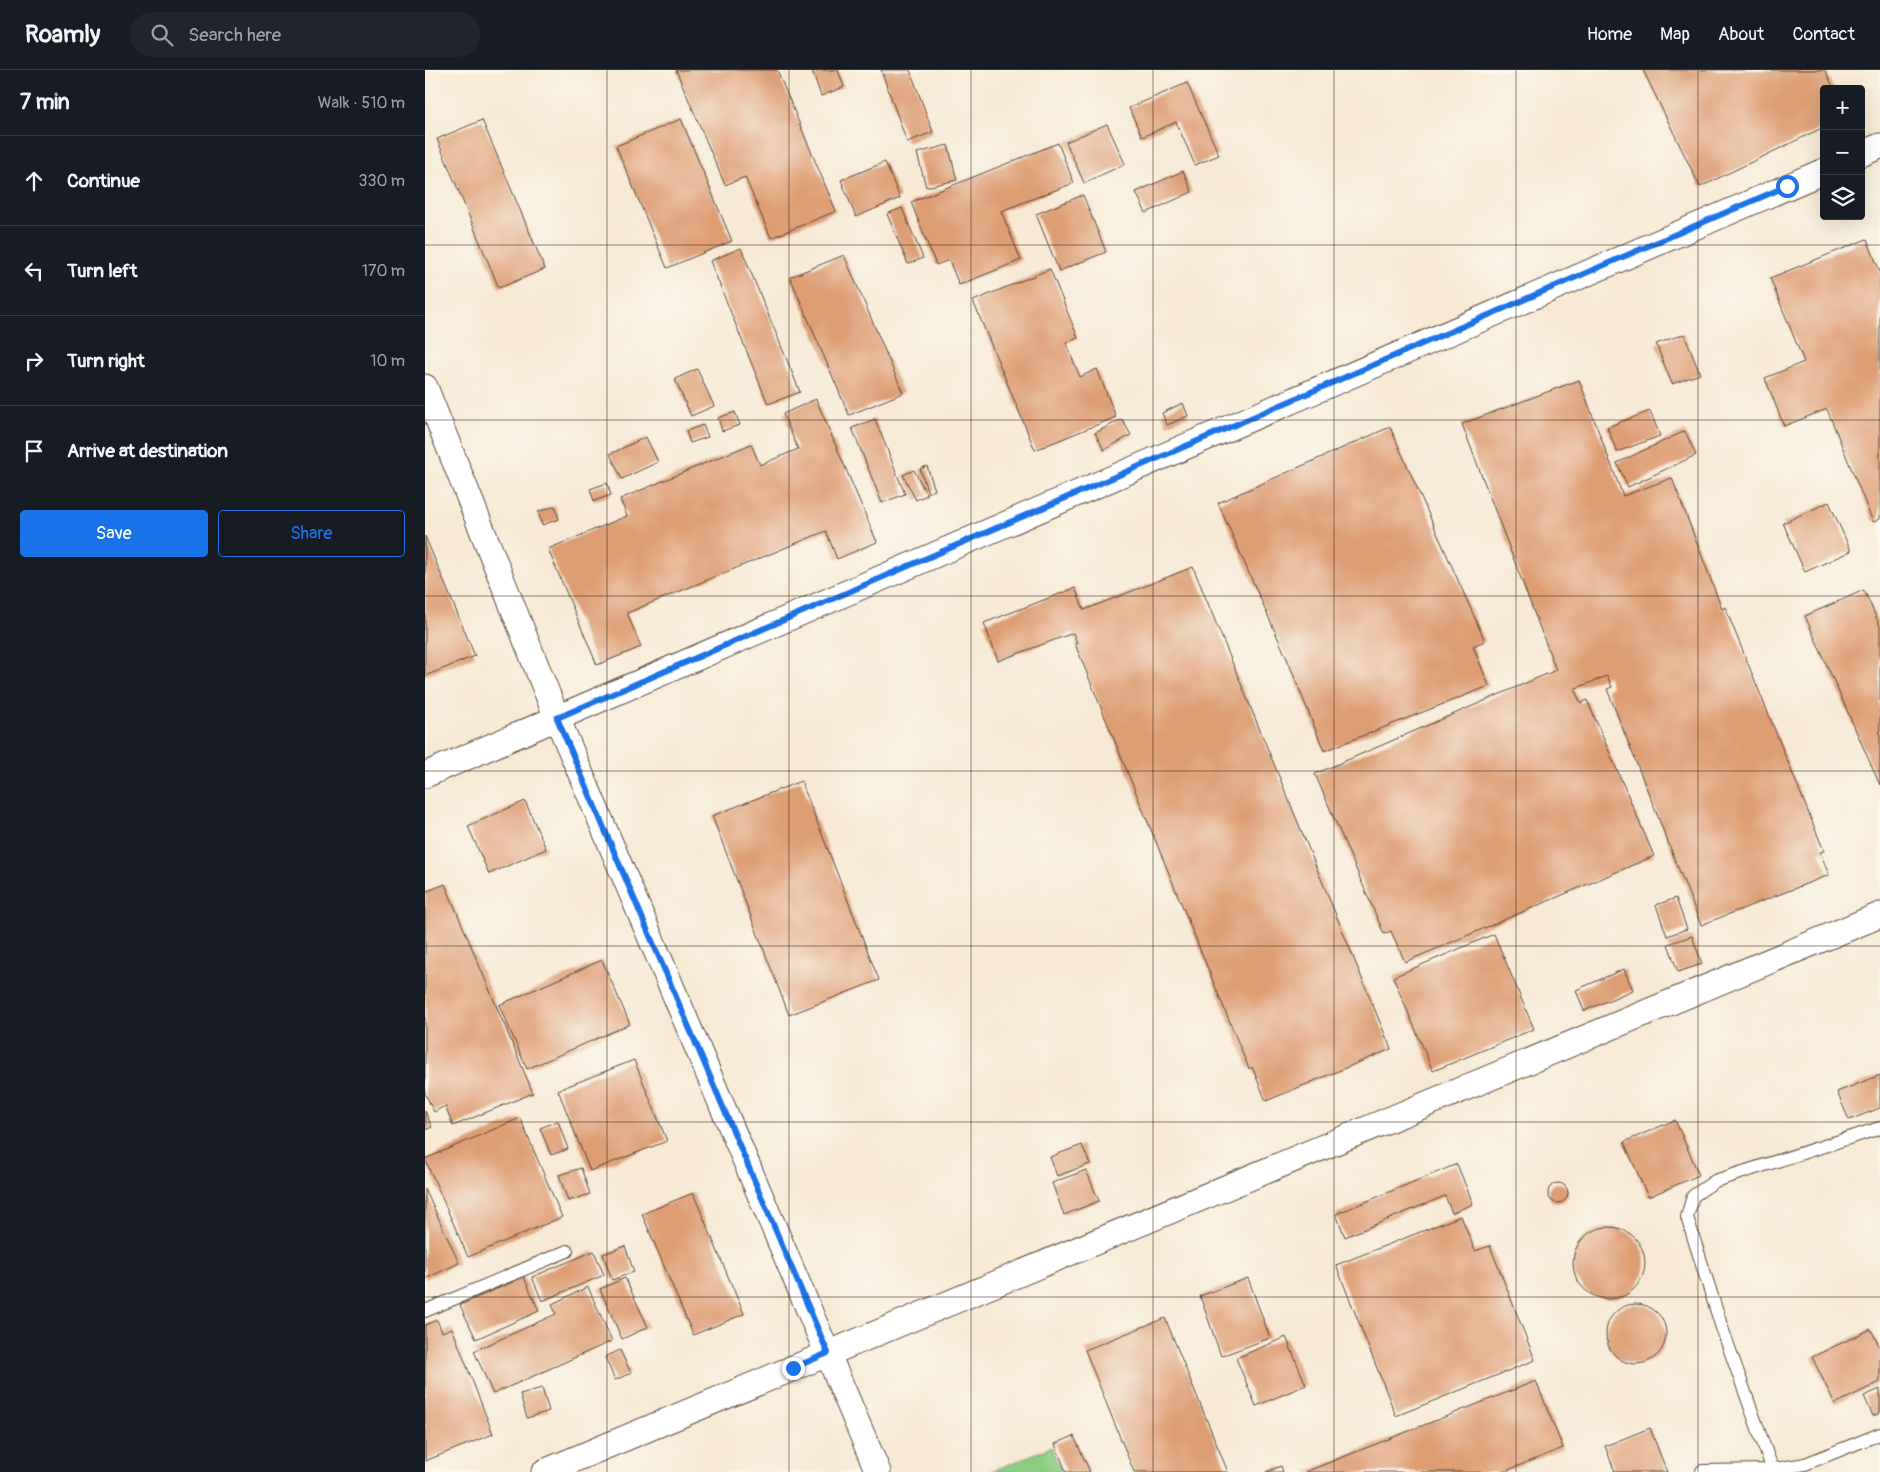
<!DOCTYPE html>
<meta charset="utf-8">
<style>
body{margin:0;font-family:Pangolin,sans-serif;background:#20242c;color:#f1f3f6}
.controls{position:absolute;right:15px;top:15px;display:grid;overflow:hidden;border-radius:5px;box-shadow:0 5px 20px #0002}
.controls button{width:45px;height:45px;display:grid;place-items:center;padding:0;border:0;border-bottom:1px solid #363941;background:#171b24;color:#f1f3f6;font:25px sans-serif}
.stop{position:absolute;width:15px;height:15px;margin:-11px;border:4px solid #1a73e8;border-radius:50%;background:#fff}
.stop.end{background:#1a73e8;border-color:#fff;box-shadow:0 1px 5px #0008}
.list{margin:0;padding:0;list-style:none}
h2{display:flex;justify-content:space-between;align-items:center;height:65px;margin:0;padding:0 20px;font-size:21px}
h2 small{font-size:16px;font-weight:400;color:#9ea1a6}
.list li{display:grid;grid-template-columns:32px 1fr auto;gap:15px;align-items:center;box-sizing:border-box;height:90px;padding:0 20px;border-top:1px solid #363941}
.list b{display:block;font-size:19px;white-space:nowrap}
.list em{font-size:16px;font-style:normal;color:#9ea1a6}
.actions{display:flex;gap:10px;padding:15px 20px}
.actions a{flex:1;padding:11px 0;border:1px solid #1a73e8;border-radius:5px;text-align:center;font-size:18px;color:#1a73e8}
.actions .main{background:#1a73e8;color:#fff}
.icon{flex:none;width:28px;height:28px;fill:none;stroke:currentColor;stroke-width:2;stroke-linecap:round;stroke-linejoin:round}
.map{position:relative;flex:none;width:1455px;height:1402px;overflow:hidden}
header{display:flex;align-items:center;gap:30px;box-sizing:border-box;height:70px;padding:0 25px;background:#171b24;border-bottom:1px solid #363941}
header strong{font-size:24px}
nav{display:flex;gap:28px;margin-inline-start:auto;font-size:18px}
.search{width:350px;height:45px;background:#20242c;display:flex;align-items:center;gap:12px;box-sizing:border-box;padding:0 18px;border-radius:28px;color:#9ea1a6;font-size:19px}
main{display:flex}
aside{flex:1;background:#171b24}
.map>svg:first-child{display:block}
.green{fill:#8ccd84;stroke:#647c51}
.building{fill:#dd9e73}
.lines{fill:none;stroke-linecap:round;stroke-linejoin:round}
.service-casing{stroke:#574739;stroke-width:14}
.minor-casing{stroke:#574739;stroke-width:27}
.service{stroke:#fff;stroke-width:12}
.minor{stroke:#fff;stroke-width:25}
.route{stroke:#1a73e8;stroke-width:6}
.grid{fill:none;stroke:#3b2a1e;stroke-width:1;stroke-opacity:0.55}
</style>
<header>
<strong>Roamly</strong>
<div class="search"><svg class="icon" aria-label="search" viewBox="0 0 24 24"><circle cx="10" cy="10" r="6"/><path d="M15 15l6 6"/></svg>Search here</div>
<nav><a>Home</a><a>Map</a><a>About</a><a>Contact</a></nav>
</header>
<main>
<aside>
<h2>7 min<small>Walk · 510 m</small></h2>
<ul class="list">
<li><svg class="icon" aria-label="ahead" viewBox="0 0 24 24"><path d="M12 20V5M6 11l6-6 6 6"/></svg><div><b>Continue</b></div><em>330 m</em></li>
<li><svg class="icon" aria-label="left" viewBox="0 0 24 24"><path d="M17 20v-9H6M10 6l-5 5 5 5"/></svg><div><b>Turn left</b></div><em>170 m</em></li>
<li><svg class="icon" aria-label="right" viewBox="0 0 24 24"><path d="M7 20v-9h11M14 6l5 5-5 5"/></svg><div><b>Turn right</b></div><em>10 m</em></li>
<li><svg class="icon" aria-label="arrive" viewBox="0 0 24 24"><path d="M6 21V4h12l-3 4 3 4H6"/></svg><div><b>Arrive at destination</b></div></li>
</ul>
<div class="actions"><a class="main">Save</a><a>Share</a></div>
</aside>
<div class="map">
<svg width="1455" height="1402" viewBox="0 0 1455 1402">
<rect width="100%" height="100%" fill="#fbf7ec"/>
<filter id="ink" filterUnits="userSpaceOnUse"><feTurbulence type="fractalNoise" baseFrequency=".02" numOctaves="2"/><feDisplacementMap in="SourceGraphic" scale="10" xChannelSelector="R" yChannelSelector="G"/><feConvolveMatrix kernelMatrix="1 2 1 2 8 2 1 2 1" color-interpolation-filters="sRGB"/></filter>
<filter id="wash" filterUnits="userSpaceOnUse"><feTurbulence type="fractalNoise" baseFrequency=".0096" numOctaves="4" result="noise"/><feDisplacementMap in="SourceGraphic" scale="20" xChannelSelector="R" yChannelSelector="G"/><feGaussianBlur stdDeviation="1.12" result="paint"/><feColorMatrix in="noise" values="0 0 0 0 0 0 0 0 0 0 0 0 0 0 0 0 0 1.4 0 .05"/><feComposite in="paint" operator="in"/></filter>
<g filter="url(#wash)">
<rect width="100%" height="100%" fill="#f7e9d4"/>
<!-- green -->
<path class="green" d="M 626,1377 L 636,1402 L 565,1402 Z"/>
<g id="blocks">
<!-- building -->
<g class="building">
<path d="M 251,0 L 352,0 L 411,141 L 346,168 L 320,107 L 300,115 Z"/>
<path d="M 387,0 L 413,0 L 419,17 L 396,26 Z"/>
<path d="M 456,0 L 485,0 L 508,62 L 482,72 Z"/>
<path d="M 1218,0 L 1400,0 L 1409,19 L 1399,19 L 1399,57 L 1275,117 Z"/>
<path d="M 762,13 L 794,85 L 770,95 L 751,52 L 717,67 L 704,38 Z"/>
<path d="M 256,49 L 307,171 L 242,198 L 191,76 Z"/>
<path d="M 57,50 L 120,199 L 74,218 L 12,69 Z"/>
<path d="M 682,54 L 700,94 L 659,113 L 641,72 Z"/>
<path d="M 633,73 L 649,113 L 576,141 L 596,190 L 534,215 L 524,190 L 511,195 L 486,132 Z"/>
<path d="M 523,75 L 532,110 L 501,117 L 492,83 Z"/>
<path d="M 460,92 L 475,128 L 431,147 L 416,110 Z"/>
<path d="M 758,101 L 767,122 L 721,143 L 711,122 Z"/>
<path d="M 658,125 L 681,182 L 634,201 L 611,144 Z"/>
<path d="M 477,138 L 498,188 L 483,194 L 462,144 Z"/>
<path d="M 1442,169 L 1455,202 L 1455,449 L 1448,452 L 1402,339 L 1359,356 L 1340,308 L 1379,292 L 1345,208 Z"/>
<path d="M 316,178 L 375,322 L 343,334 L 285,191 Z"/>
<path d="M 419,185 L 478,323 L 424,345 L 365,207 Z"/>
<path d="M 625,199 L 653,268 L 641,273 L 655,307 L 672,299 L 691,347 L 610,380 L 548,231 Z"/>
<path d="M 1259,264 L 1275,304 L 1247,314 L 1231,274 Z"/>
<path d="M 272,299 L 289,336 L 266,346 L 250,309 Z"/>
<path d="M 1154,310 L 1198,426 L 1247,408 L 1297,539 L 1300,537 L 1399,781 L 1395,782 L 1404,805 L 1276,855 L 1182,619 L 1187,617 L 1182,606 L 1149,619 L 1156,633 L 1162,630 L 1229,786 L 980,892 L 966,861 L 959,864 L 890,704 L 1131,600 L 1037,354 Z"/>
<path d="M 391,329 L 452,472 L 412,489 L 401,461 L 202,543 L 216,577 L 172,595 L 123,479 L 202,446 L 195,429 L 326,374 L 335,395 L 373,379 L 358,344 Z"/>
<path d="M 758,333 L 763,346 L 742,355 L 737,343 Z"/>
<path d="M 1225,341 L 1235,366 L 1192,382 L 1182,357 Z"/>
<path d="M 310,342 L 315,355 L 297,361 L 293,348 Z"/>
<path d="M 450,349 L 480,424 L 457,433 L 427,358 Z"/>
<path d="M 697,349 L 706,365 L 679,380 L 670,363 Z"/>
<path d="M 278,355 L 283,367 L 265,373 L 261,361 Z"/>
<path d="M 965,357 L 1060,571 L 1048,576 L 1064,616 L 899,681 L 863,591 L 793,433 Z"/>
<path d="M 1260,361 L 1271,385 L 1203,417 L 1192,393 Z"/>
<path d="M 221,367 L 233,392 L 197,409 L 185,384 Z"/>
<path d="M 502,396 L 510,420 L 503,423 L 495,399 Z"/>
<path d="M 489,400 L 502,425 L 491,430 L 478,405 Z"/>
<path d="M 182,413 L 186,425 L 169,431 L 165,419 Z"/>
<path d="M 1404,432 L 1426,481 L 1380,502 L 1358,453 Z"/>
<path d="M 130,436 L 134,449 L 117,455 L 113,442 Z"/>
<path d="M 0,466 L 50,586 L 0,606 Z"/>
<path d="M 768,497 L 966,979 L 841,1031 L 827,997 L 824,999 L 650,574 L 652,573 L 648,563 L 573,591 L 559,553 L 650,518 L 659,540 Z"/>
<path d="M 1439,520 L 1455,556 L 1455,715 L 1380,546 Z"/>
<path d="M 376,711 L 454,910 L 364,945 L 287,746 Z"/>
<path d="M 100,731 L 121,779 L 64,804 L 43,756 Z"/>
<path d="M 20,814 L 108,1023 L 28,1056 L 20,1036 L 9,1042 L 0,1023 L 0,822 Z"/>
<path d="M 1251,828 L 1262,859 L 1242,866 L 1231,835 Z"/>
<path d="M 1069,864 L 1109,959 L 1008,1001 L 968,907 Z"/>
<path d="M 1267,866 L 1277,894 L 1253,902 L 1243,874 Z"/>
<path d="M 177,890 L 205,954 L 102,999 L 74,935 Z"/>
<path d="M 1199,899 L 1208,920 L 1159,941 L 1151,920 Z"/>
<path d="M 209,990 L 242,1071 L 165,1101 L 133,1020 Z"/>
<path d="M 1455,1005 L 1455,1038 L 1424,1050 L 1412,1022 Z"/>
<path d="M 0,1041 L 7,1057 L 0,1060 Z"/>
<path d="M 95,1048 L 137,1147 L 43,1187 L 0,1089 Z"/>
<path d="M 1250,1050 L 1274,1105 L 1223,1127 L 1199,1072 Z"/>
<path d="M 133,1051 L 143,1079 L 126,1085 L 115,1058 Z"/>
<path d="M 657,1075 L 665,1094 L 632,1106 L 625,1087 Z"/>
<path d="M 1032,1094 L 1048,1134 L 1027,1143 L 1020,1126 L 920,1167 L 911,1144 Z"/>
<path d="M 156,1098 L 165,1124 L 143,1131 L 134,1105 Z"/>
<path d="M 661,1100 L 674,1131 L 639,1145 L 627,1113 Z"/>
<circle cx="1133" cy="1123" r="10"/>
<path d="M 0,1119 L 34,1193 L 0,1209 Z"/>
<path d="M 268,1123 L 319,1244 L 268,1265 L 217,1144 Z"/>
<path d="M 1036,1146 L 1050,1181 L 1065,1176 L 1110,1290 L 971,1346 L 911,1195 Z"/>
<circle cx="1184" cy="1193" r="36"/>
<path d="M 200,1176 L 209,1202 L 187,1210 L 178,1184 Z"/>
<path d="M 169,1181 L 179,1205 L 117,1231 L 107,1207 Z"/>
<path d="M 99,1207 L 114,1241 L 51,1269 L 35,1235 Z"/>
<path d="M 200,1208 L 223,1257 L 197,1269 L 175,1219 Z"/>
<path d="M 823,1208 L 845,1268 L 796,1286 L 775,1226 Z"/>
<path d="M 163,1217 L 187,1271 L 68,1324 L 49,1281 L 131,1244 L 127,1234 Z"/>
<circle cx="1211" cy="1264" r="30"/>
<path d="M 740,1248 L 803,1402 L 709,1402 L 660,1280 Z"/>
<path d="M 12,1250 L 17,1262 L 27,1258 L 68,1364 L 0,1391 L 0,1255 Z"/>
<path d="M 1446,1259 L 1455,1278 L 1455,1312 L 1410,1334 L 1387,1287 Z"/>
<path d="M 861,1267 L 881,1315 L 831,1336 L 811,1288 Z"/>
<path d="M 195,1280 L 206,1303 L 190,1310 L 180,1287 Z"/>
<path d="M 1111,1311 L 1138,1378 L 1078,1402 L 880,1402 Z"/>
<path d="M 117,1318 L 124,1341 L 102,1348 L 95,1324 Z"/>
<path d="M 1455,1319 L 1455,1343 L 1448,1346 L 1439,1326 Z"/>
<path d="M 1225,1358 L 1242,1402 L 1190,1402 L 1180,1376 Z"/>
<path d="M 649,1366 L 665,1402 L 641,1402 L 630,1374 Z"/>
<path d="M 856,1396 L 858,1402 L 841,1402 Z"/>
</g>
</g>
</g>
<g filter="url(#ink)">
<use href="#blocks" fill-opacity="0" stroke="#574739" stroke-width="1"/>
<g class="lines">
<!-- service casing -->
<g class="service-casing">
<g id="service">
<path d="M 0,1241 L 142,1181"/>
<path d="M 1277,1401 L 1344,1400 L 1380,1394 L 1455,1364"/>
<path d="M 1343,1402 L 1346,1395 L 1297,1258 L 1262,1147 L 1268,1126 L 1290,1111 L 1455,1058"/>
</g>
</g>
<!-- minor casing -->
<g class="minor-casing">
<g id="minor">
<path d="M 1436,84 L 1455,76"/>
<path d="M 0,317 L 132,648 L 453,1402"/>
<path d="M 0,705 L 1399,101"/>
<path d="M 119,1402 L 1455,845"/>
</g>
</g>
<!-- service -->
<use href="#service" class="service"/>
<!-- minor -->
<use href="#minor" class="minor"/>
</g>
</g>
<g class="lines" filter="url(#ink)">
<!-- route -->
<path class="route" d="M 368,1298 L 403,1283 L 132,648 L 1362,116"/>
</g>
<!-- grid -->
<path class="grid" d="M 182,0 L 182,1402M 364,0 L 364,1402M 546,0 L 546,1402M 728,0 L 728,1402M 909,0 L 909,1402M 1091,0 L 1091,1402M 1273,0 L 1273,1402M 0,175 L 1455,175M 0,350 L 1455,350M 0,526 L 1455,526M 0,701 L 1455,701M 0,876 L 1455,876M 0,1052 L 1455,1052M 0,1227 L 1455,1227"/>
</svg>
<div class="controls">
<button>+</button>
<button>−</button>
<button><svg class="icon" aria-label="layers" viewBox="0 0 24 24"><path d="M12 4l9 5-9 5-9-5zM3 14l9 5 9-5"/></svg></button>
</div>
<div class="stop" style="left:1362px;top:116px"></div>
<div class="stop end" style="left:368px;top:1298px"></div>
</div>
</main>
